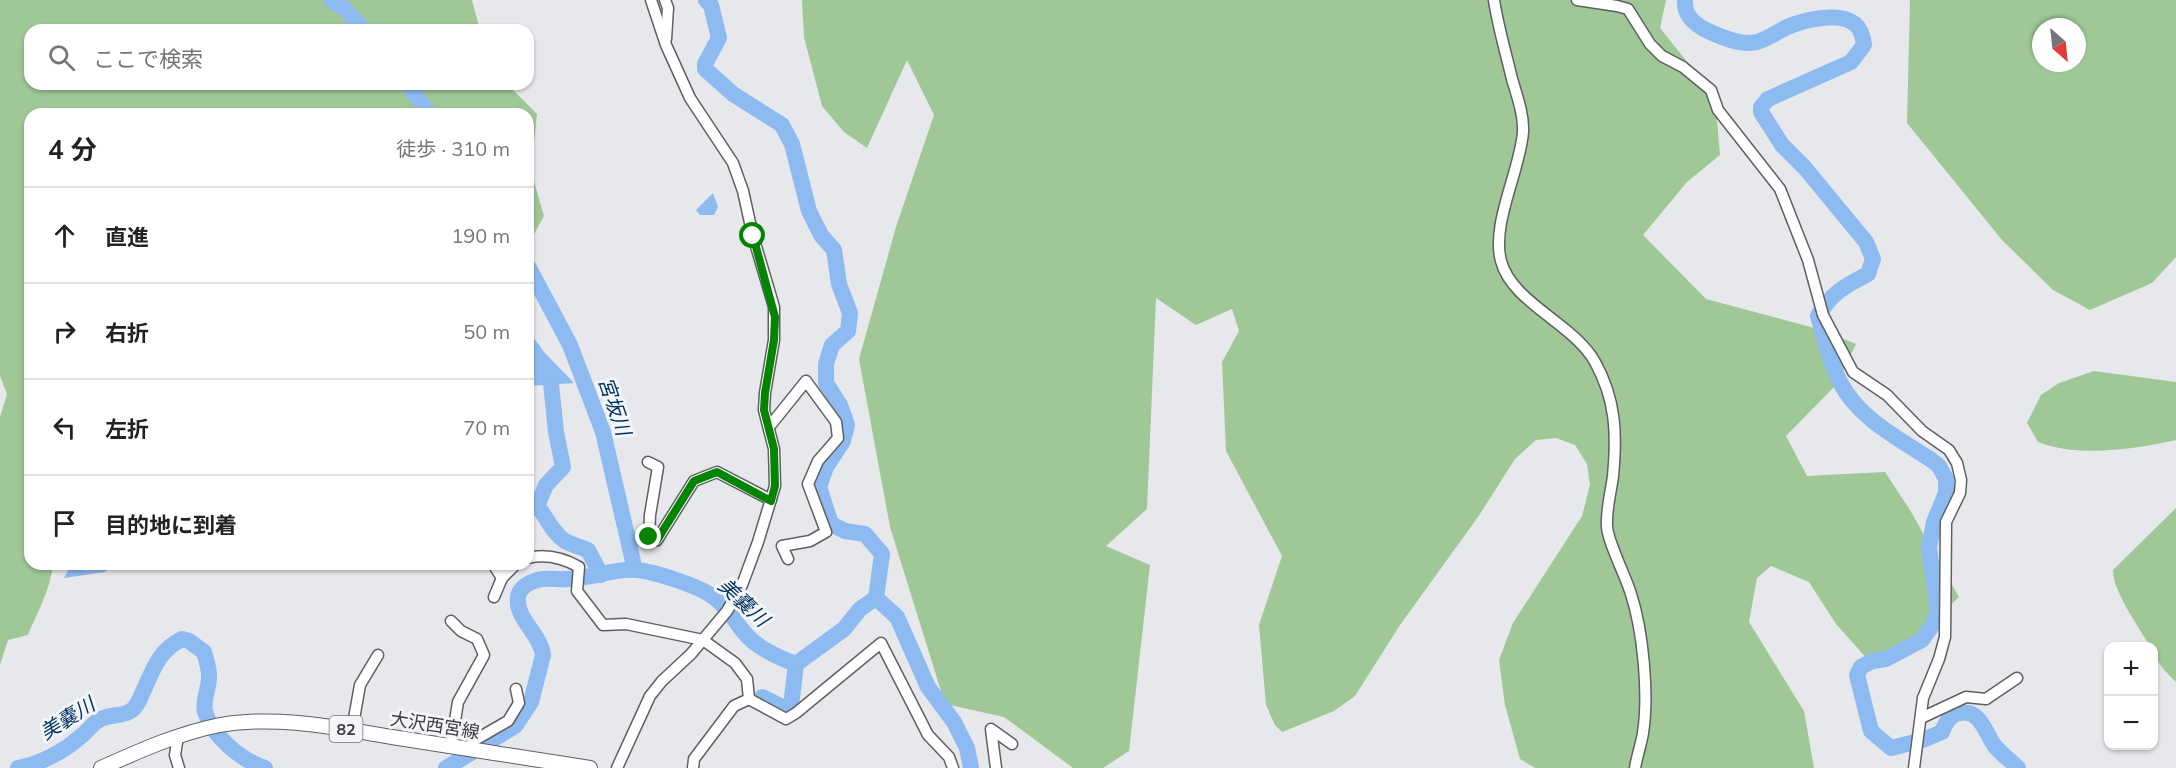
<!DOCTYPE html>
<html lang="ja">
<meta charset="utf-8">
<style>
body{margin:0;font-family:Mulish,"Noto Sans JP",sans-serif;background:#f2f2f2;color:#222}
.controls{position:absolute;right:18px;bottom:18px;display:grid;overflow:hidden;border-radius:12px;box-shadow:0 2px 4px #0004}
.controls button{width:54px;height:54px;display:grid;place-items:center;padding:0;border:0;border-bottom:2px solid #e0e0e0;background:#fff;color:#222;font:30px sans-serif}
.compass{position:absolute;left:2032px;top:18px;width:54px;height:54px;border-radius:50%;background:#fff;box-shadow:0 2px 4px #0004;rotate:153deg}
.stop{position:absolute;width:18px;height:18px;margin:-14px;border:4px solid #048400;border-radius:50%;background:#fff}
.stop.end{background:#048400;border-color:#fff;box-shadow:0 2px 6px #0008}
.list{margin:0;padding:0;list-style:none}
h2{display:flex;justify-content:space-between;align-items:center;height:78px;margin:0;padding:0 24px;font-size:26px}
h2 small{font-size:20px;font-weight:400;color:#767676}
.list li{display:grid;grid-template-columns:39px 1fr auto;gap:18px;align-items:center;box-sizing:border-box;height:96px;padding:0 24px;border-top:2px solid #e0e0e0}
.list b{display:block;font-size:22px;white-space:nowrap}
.list em{font-size:20px;font-style:normal;color:#767676}
.icon{flex:none;width:33px;height:33px;fill:none;stroke:currentColor;stroke-width:2;stroke-linecap:round;stroke-linejoin:round}
.map{position:relative;flex:none;width:2176px;height:768px;overflow:hidden}
.search{position:absolute;background:#fff;box-shadow:0 2px 4px #0004;left:24px;top:24px;width:510px;height:66px;display:flex;align-items:center;gap:15px;box-sizing:border-box;padding:0 21px;border-radius:18px;color:#767676;font-size:22px}
.panel{position:absolute;background:#fff;box-shadow:0 2px 4px #0004;left:24px;top:108px;width:510px;height:462px;border-radius:18px}
.map>svg:first-child{display:block}
.green{fill:#9fc896;fill-rule:evenodd}
.water{fill:#8cbaf1}
.lines{fill:none;stroke-linecap:round;stroke-linejoin:round}
.river{stroke:#8cbaf1;stroke-width:16}
.minor-casing{stroke:#5e6063;stroke-width:13}
.major-casing{stroke:#5e6063;stroke-width:16}
.minor{stroke:#fff;stroke-width:10}
.major{stroke:#fff;stroke-width:14}
.route{stroke:#048400;stroke-width:8}
.labels{text-anchor:middle;dominant-baseline:central;stroke-width:6;stroke-linejoin:round;paint-order:stroke}
.shield{fill:#f3f5f9;stroke:#727375;stroke-width:1.5}
.shield-label{font-size:16px;font-weight:bold;fill:#3a3b3c}
.street-label{font-size:18px;fill:#3a3b3c;stroke:#f3f5f9}
.water-label{font-size:20px;font-style:italic;fill:#013363;stroke:#f3f5f9}
</style>
<div class="map">
<svg width="2176" height="768" viewBox="0 0 2176 768">
<rect width="100%" height="100%" fill="#e6e8ec"/>
<!-- green -->
<g class="green">
<path d="M 0,0 L 472,0 L 480,30 L 30,30 L 30,84 L 507,84 L 537,114 L 531,171 L 544,216 L 528,245 L 528,114 L 30,114 L 30,564 L 53,564 C 51,588 37,613 28,635 L 8,640 L 0,665 L 0,417 L 7,394 L 0,376 Z"/>
<path d="M 802,0 L 1666,0 L 1660,28 L 1715,97 L 1720,155 L 1687,182 L 1643,235 L 1706,299 L 1818,329 L 1856,344 L 1836,385 L 1786,436 L 1807,476 L 1885,472 L 1910,510 L 1959,597 L 1911,642 L 1870,662 L 1836,624 L 1809,582 L 1771,566 L 1757,578 L 1749,622 L 1804,711 L 1814,768 L 1535,768 L 1520,759 L 1505,705 L 1499,660 L 1513,623 L 1582,516 L 1590,485 L 1587,464 L 1575,445 L 1556,438 L 1536,440 L 1515,459 L 1478,517 L 1400,625 L 1355,696 L 1334,711 L 1282,732 L 1275,725 L 1266,705 L 1259,625 L 1282,556 L 1226,451 L 1222,362 L 1239,331 L 1232,309 L 1196,325 L 1156,298 L 1147,509 L 1106,546 L 1150,565 L 1129,751 L 1103,768 L 1073,768 L 1004,717 L 945,704 L 890,527 L 859,359 L 896,227 L 934,115 L 907,60 L 867,148 L 844,132 L 822,106 L 804,37 Z"/>
<path d="M 1910,0 L 2176,0 L 2176,257 L 2152,283 L 2090,310 L 2053,290 L 2002,240 L 1907,123 ZM 2041,27 L 2077,27 L 2077,63 L 2041,63 Z"/>
<path d="M 2094,371 L 2176,382 L 2176,440 C 2136,449 2077,458 2038,442 L 2027,423 L 2041,395 L 2059,383 Z"/>
<path d="M 2176,508 L 2176,682 C 2166,672 2154,661 2154,646 L 2150,646 C 2140,629 2112,590 2113,570 Z"/>
</g>
<!-- water -->
<g class="water">
<path d="M 713,193 L 718,207 L 714,215 L 700,215 L 696,210 Z"/>
<path d="M 528,330 L 544,352 L 574,383 L 528,386 L 531,374 L 528,366 Z"/>
<path d="M 71,564 L 105,564 L 108,569 L 105,572 L 64,578 Z"/>
</g>
<g class="lines">
<!-- river -->
<g class="river">
<path d="M 331,0 L 346,10 L 363,30"/>
<path d="M 706,0 L 711,5 L 719,38 L 705,64 L 705,69 L 733,94 L 782,125 L 792,144 L 809,211 L 821,235 L 834,250 L 839,284 L 850,313 L 848,331 L 832,345 L 826,364 L 826,383 L 840,405 L 847,425 L 843,441 L 826,467 L 819,487 L 831,524 L 845,531 L 865,534 L 882,554 L 876,598"/>
<path d="M 1685,0 C 1684,14 1692,22 1704,29 C 1718,36 1741,46 1757,42 C 1768,39 1777,32 1787,27 C 1804,20 1839,11 1855,24 C 1861,29 1863,37 1864,45 L 1851,62 L 1768,99 L 1761,107 L 1761,112 L 1782,145 L 1805,168 L 1866,242 L 1873,259 L 1868,274 C 1845,286 1831,293 1818,316 C 1825,338 1829,361 1840,382 C 1858,418 1898,438 1930,459 L 1939,466 L 1946,479 L 1946,493 L 1934,522 L 1929,548 L 1936,595 L 1937,612 L 1934,623 L 1922,640 L 1886,659 L 1872,661 L 1861,667 L 1857,675 L 1871,731 L 1891,748 L 1923,740 L 1942,732 C 1945,724 1950,714 1960,713 C 1980,709 1985,732 1994,745 C 2001,754 2010,760 2018,768"/>
<path d="M 407,84 L 430,114"/>
<path d="M 528,266 L 570,345 L 603,432 L 635,570"/>
<path d="M 528,499 C 545,508 548,530 565,541 C 572,545 581,547 588,550 L 601,575"/>
<path d="M 538,504 L 546,485 L 563,467 L 556,432 L 551,384"/>
<path d="M 762,697 L 784,708 L 791,706 L 796,664"/>
<path d="M 18,768 C 40,764 63,752 80,737 C 88,731 92,723 101,719 C 111,714 123,717 132,710 C 137,706 140,699 142,694 C 153,670 158,651 182,639 L 189,641 L 204,652 C 206,659 209,668 209,675 C 210,687 202,700 205,712 C 213,737 241,760 265,768"/>
<path d="M 446,768 L 515,726 L 531,702 L 543,655 C 541,634 515,619 518,597 C 519,588 528,583 537,580 C 547,577 558,580 568,579 C 590,579 614,568 636,570 C 652,571 695,585 709,594 C 723,602 733,618 743,631 C 755,647 777,657 796,664 L 844,629 L 860,609 L 876,598 L 897,617 L 928,687 L 954,722 L 967,748 L 971,768"/>
</g>
<!-- minor casing -->
<g class="minor-casing">
<g id="minor">
<path d="M 665,0 L 668,8 L 666,39"/>
<path d="M 1494,0 C 1498,27 1506,53 1512,79 C 1517,96 1524,115 1523,132 C 1520,171 1491,224 1501,261 C 1512,303 1573,323 1595,362 C 1616,400 1617,434 1613,476 C 1611,492 1606,509 1607,526 C 1607,540 1626,577 1631,594 C 1643,631 1649,694 1643,733 C 1641,745 1637,756 1635,768"/>
<path d="M 1577,0 L 1617,6 L 1628,9 L 1650,44 L 1662,56 L 1683,67 L 1711,90 L 1718,110 L 1780,189 L 1808,260 L 1823,315 L 1853,372 L 1887,395 L 1922,431 L 1949,450 L 1957,463 L 1961,480 L 1960,493 L 1946,522 L 1945,637 L 1939,659 L 1923,698 L 1914,768"/>
<path d="M 769,427 L 806,381 L 836,422 L 838,438 L 818,461 L 808,484 L 826,532 L 810,541 L 782,546 L 788,559"/>
<path d="M 648,462 L 658,467 L 650,515 L 649,537 L 657,540 L 694,481 L 717,472 L 771,500"/>
<path d="M 528,558 C 545,554 563,558 579,567 L 577,591 L 603,625 L 626,624 L 703,640 L 735,663 L 747,679 L 749,699 L 734,706 L 694,759 L 693,768"/>
<path d="M 493,564 L 502,578 L 516,564"/>
<path d="M 494,597 L 502,578"/>
<path d="M 451,621 L 461,631 L 477,639 L 484,655 L 458,702 L 451,746"/>
<path d="M 749,699 L 786,719 L 796,713 L 881,643 L 928,735 L 949,757 L 953,768"/>
<path d="M 1921,718 L 1966,697 L 1986,699 L 2017,678"/>
<path d="M 352,730 L 360,685 L 378,655"/>
<path d="M 178,736 L 175,755 L 179,768"/>
<path d="M 469,748 L 475,740 L 508,721 L 519,703 L 516,689"/>
<path d="M 617,768 L 650,696 L 662,681 L 691,654 L 727,611 L 742,585 L 758,542 L 775,486 L 774,449 L 764,410 L 765,393 L 774,340 L 774,307 L 753,236 L 743,191 L 733,163 L 690,98 L 666,45 L 651,0"/>
<path d="M 996,768 L 991,729 L 1012,744"/>
</g>
</g>
<!-- major casing -->
<g class="major-casing">
<path id="major" d="M 101,768 C 139,751 179,733 220,725 C 277,715 337,728 392,737 C 458,747 524,758 590,768"/>
</g>
<!-- minor -->
<use href="#minor" class="minor"/>
<!-- major -->
<use href="#major" class="major"/>
</g>
<g class="lines">
<!-- route -->
<path class="route" d="M 649,537 L 657,540 L 694,481 L 717,472 L 771,501 L 775,486 L 774,449 L 764,410 L 765,393 L 774,340 L 775,317 L 753,236"/>
</g>
<g class="labels">
<!-- shield labels -->
<rect class="shield" x="329.5" y="716" width="33" height="26" rx="4.5"/>
<g class="shield-label">
<text x="346" y="729">82</text>
</g>
<!-- street labels -->
<g class="street-label">
<text transform="translate(435 725) rotate(9)">大沢西宮線</text>
</g>
<!-- water labels -->
<g class="water-label">
<text transform="translate(615 406) rotate(71)">宮坂川</text>
<text transform="translate(744 602) rotate(43)">美嚢川</text>
<text transform="translate(67 718) rotate(-32)">美嚢川</text>
</g>
</g>
</svg>
<div class="controls">
<button>+</button>
<button>−</button>
</div>
<svg class="compass" viewBox="-18 -18 36 36"><path d="M0-13l5 13h-10z" fill="#e53935"/><path d="M0 13l5-13h-10z" fill="#767676"/></svg>
<div class="stop" style="left:753px;top:236px"></div>
<div class="stop end" style="left:649px;top:537px"></div>
<div class="search"><svg class="icon" aria-label="search" viewBox="0 0 24 24"><circle cx="10" cy="10" r="6"/><path d="M15 15l6 6"/></svg>ここで検索</div>
<section class="panel">
<h2>4 分<small>徒歩 · 310 m</small></h2>
<ul class="list">
<li><svg class="icon" aria-label="ahead" viewBox="0 0 24 24"><path d="M12 20V5M6 11l6-6 6 6"/></svg><div><b>直進</b></div><em>190 m</em></li>
<li><svg class="icon" aria-label="right" viewBox="0 0 24 24"><path d="M7 20v-9h11M14 6l5 5-5 5"/></svg><div><b>右折</b></div><em>50 m</em></li>
<li><svg class="icon" aria-label="left" viewBox="0 0 24 24"><path d="M17 20v-9H6M10 6l-5 5 5 5"/></svg><div><b>左折</b></div><em>70 m</em></li>
<li><svg class="icon" aria-label="arrive" viewBox="0 0 24 24"><path d="M6 21V4h12l-3 4 3 4H6"/></svg><div><b>目的地に到着</b></div></li>
</ul>
</section>
</div>
